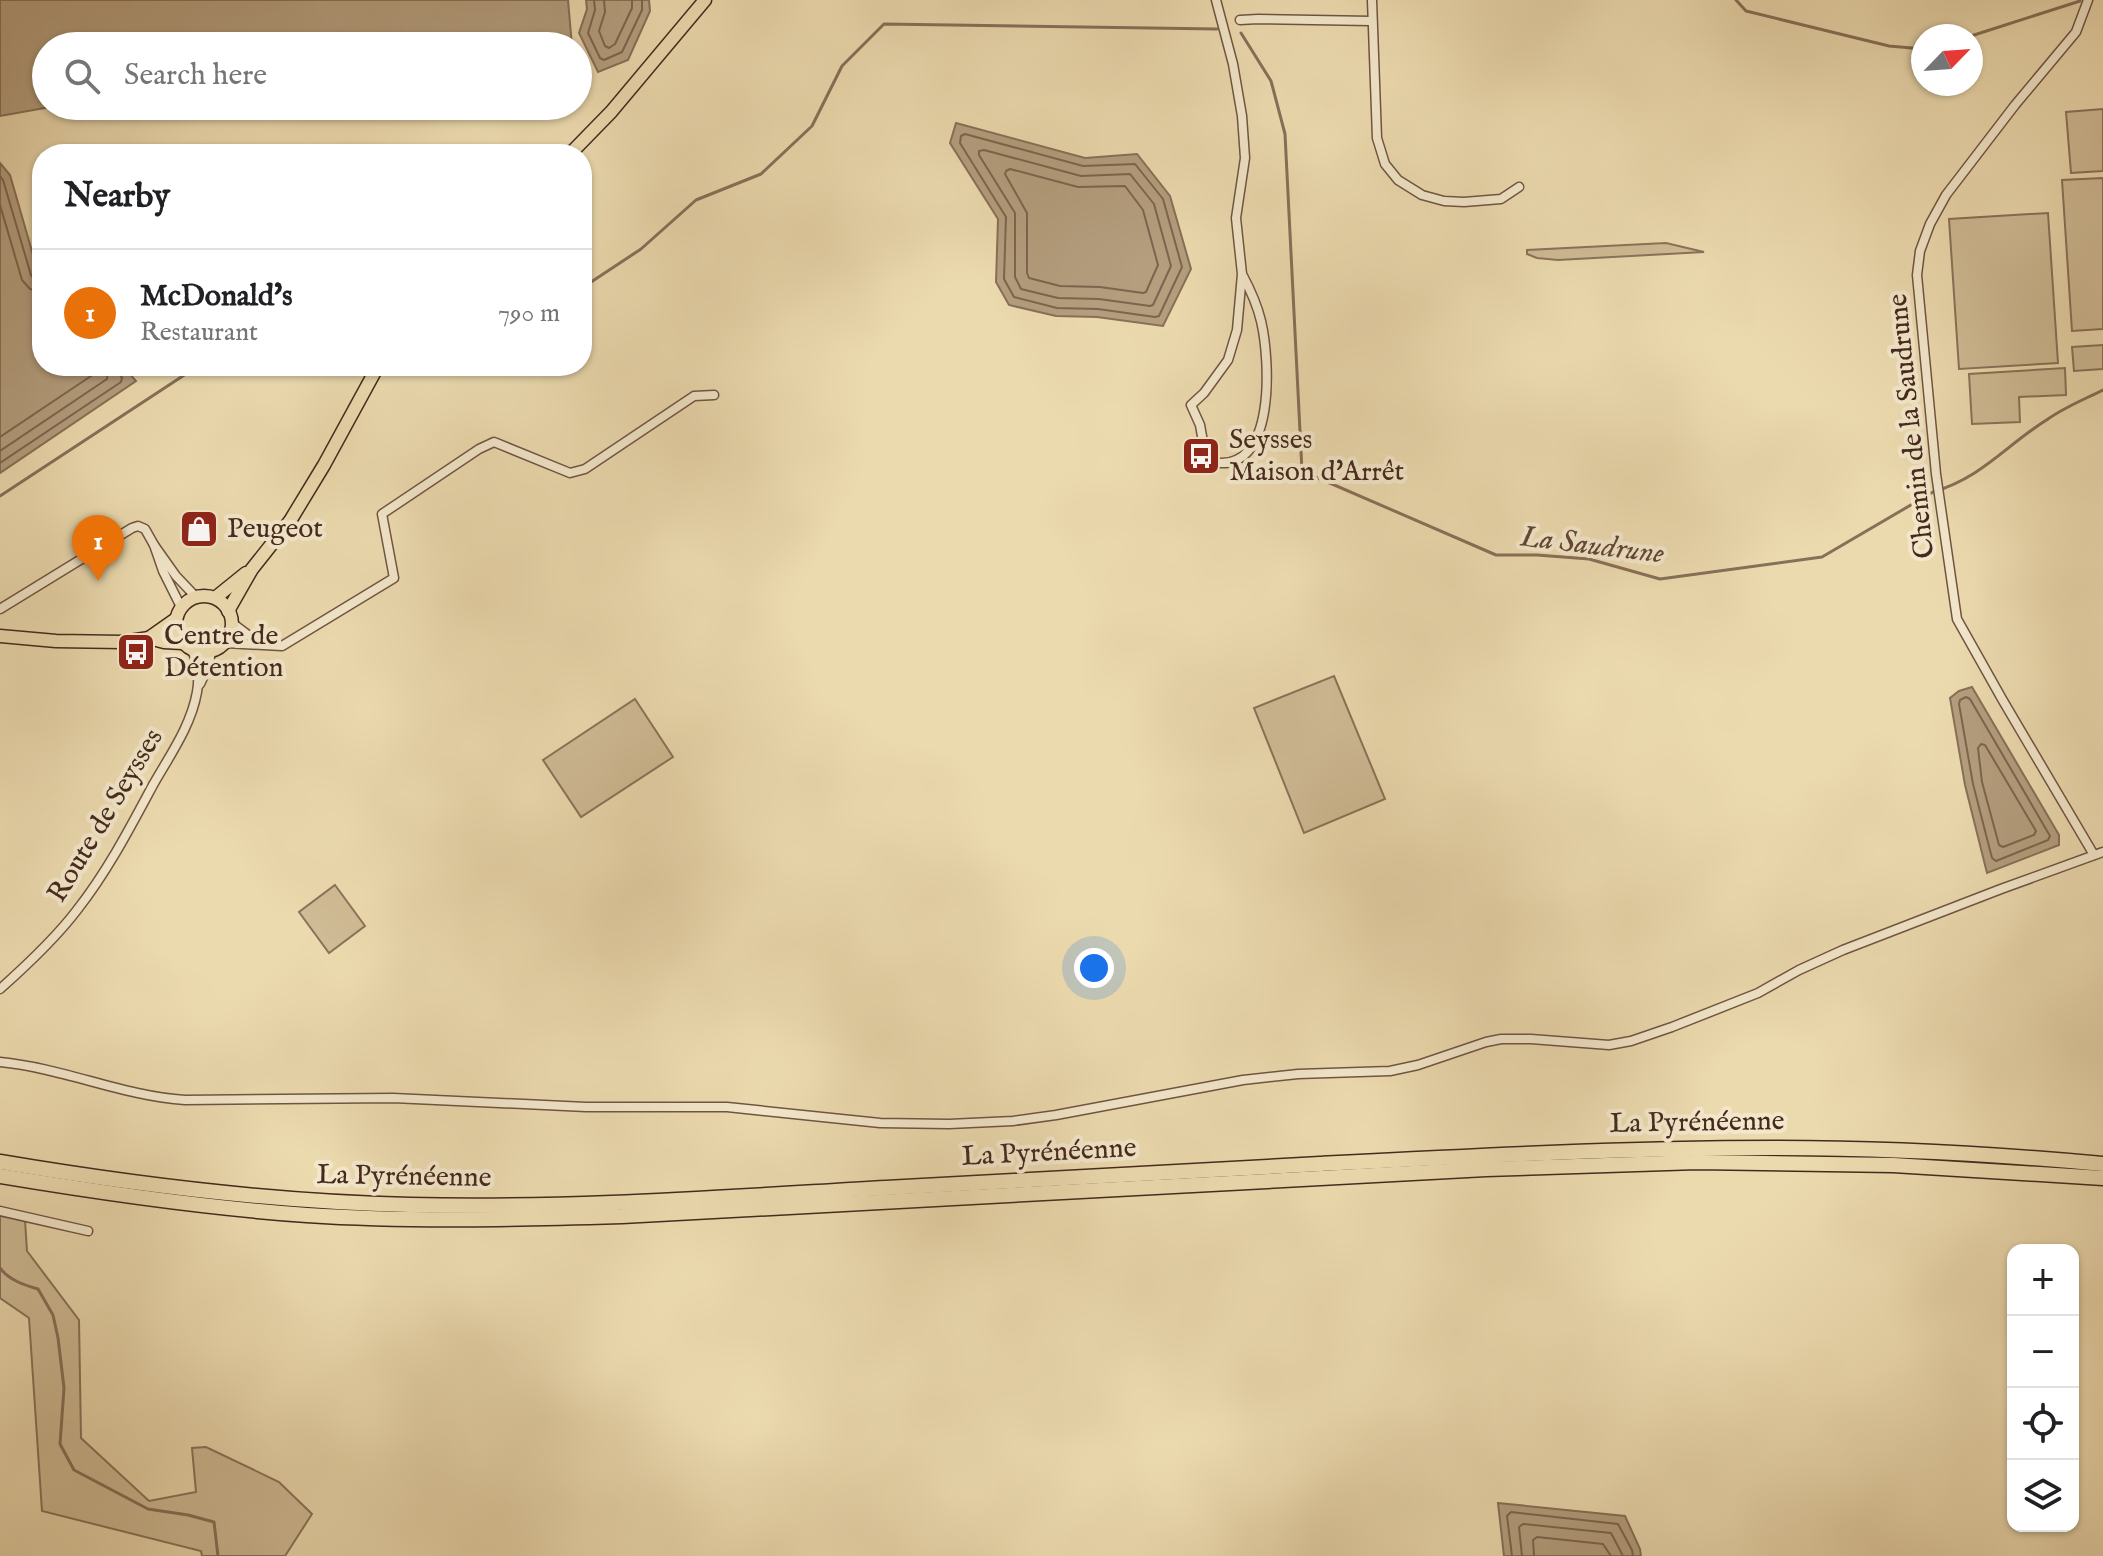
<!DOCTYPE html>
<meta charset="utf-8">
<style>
body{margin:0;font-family:"IM FELL English",serif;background:#f2f2f2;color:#202124}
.controls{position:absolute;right:24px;bottom:24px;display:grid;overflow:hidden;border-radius:16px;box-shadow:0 2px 6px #0004}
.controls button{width:72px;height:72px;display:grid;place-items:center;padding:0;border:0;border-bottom:2px solid #e0e0e0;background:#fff;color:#202124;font:40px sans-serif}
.compass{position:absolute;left:1911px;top:24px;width:72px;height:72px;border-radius:50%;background:#fff;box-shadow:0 2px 6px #0004;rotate:65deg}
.you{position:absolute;left:1094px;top:968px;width:28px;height:28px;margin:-20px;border:6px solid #fff;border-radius:50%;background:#1a73e8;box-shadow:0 0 0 12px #1a73e833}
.badge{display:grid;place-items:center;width:52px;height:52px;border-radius:50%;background:#8f2418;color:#fff;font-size:26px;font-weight:700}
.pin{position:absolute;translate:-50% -66px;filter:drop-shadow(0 2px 4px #0008)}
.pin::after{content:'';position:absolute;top:42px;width:28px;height:24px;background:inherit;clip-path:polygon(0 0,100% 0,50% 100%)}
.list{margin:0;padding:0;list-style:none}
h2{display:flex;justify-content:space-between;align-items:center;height:104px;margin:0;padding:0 32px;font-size:34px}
h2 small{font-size:26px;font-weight:400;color:#757577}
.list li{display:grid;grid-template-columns:52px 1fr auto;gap:24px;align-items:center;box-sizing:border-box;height:128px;padding:0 32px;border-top:2px solid #e0e0e0}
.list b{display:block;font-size:30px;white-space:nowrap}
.list p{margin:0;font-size:26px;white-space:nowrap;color:#757577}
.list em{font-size:26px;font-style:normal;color:#757577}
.icon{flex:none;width:44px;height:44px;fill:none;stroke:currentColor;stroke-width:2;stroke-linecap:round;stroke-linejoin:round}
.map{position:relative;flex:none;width:2103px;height:1556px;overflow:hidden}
.search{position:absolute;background:#fff;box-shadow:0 2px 6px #0004;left:32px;top:32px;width:560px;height:88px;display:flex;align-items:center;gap:20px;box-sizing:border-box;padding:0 28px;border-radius:44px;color:#757577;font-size:30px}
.panel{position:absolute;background:#fff;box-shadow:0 2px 6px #0004;left:32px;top:144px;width:560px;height:232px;border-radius:32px}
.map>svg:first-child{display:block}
.green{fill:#d0bc96;stroke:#8b725a;stroke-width:2}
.water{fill:#b49e7e;stroke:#886f58;stroke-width:2}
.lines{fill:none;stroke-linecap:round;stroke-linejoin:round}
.shore{stroke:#7d644e;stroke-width:2}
.stream{stroke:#886f58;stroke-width:3}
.street-casing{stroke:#705542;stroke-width:11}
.primary-casing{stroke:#46291e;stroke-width:15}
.highway-casing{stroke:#46291e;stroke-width:17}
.street{stroke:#f3e7cb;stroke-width:8}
.primary{stroke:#ecdaaf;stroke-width:12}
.highway{stroke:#ecdaaf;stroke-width:14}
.labels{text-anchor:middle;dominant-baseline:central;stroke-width:8;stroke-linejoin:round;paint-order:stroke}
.street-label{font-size:28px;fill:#46291e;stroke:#f3e7cb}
.poi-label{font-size:28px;fill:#46291e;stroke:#f3e7cb;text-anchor:start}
.water-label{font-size:30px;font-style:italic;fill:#624636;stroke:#f3e7cb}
</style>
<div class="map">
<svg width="2103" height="1556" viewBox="0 0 2103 1556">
<rect width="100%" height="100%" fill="#ecdaaf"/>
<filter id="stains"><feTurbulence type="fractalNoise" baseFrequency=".0025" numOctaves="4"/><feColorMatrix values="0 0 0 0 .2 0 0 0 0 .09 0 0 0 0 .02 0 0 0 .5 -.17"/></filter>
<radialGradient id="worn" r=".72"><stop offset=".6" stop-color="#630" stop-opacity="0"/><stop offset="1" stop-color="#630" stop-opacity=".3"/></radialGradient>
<!-- green -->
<g class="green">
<path d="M 2103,109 L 2103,171 L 2071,173 L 2066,112 Z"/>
<path d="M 2103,178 L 2103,329 L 2072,331 L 2062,180 Z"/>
<path d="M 2048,213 L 2058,363 L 1959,369 L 1949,219 Z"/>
<path d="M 1666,243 L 1704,252 L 1558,260 L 1537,258 L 1527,254 L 1527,250 Z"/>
<path d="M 2103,345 L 2103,369 L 2074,371 L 2072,347 Z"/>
<path d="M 2065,368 L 2066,395 L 2019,397 L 2020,422 L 1972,424 L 1969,374 Z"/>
<path d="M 1334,676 L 1385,799 L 1304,833 L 1254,708 Z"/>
<path d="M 635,699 L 673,757 L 581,817 L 543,760 Z"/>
<path d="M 335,885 L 365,926 L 329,953 L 299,912 Z"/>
<path d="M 0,1215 L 25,1220 L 27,1251 L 79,1320 L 81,1438 L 149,1501 L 196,1492 L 192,1448 L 206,1447 L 279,1482 L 312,1514 L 285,1556 L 202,1556 L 201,1551 L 42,1511 L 29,1318 L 0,1298 Z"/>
</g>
<!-- water -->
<g class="water">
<path d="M 0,0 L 568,0 L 572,46 L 46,46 L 46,106 L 56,106 L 0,116 Z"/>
<path d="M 586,0 L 649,0 L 650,11 L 628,60 L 598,72 L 579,33 L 587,9 Z"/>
<path d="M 956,123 L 1085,158 L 1137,154 L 1170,196 L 1191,269 L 1163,326 L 1097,317 L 1056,316 L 1009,305 L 996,282 L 998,219 L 950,143 Z"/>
<path d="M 0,163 L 10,175 L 42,286 L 42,366 L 123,366 L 136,381 L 0,473 Z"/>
<path d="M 1972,687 L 2059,835 L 2059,845 L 1987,873 L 1965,785 L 1950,698 L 1959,691 Z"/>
<path d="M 1498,1503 L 1625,1516 L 1640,1549 L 1641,1556 L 1504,1556 Z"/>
</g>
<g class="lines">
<!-- shore -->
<g class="shore">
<path d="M 594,0 L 595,10 L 588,33 L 600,58 L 604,60 L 622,52 L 642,10 L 642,0"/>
<path d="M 604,0 L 605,12 L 599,31 L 605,46 L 609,48 L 615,44 L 632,8 L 632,0"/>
<path d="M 965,134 L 1083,166 L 1135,164 L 1163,199 L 1182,267 L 1159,316 L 1155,317 L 1098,309 L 1057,308 L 1014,297 L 1004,279 L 1006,217 L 960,143 L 961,136 Z"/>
<path d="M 984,150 L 1081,176 L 1130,174 L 1154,204 L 1171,266 L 1153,305 L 1150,306 L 1099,299 L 1058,298 L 1021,289 L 1015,277 L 1015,213 L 979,155 L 979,151 Z"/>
<path d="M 1010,169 L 1078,187 L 1125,186 L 1143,210 L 1158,265 L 1146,292 L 1143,293 L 1100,287 L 1060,286 L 1029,278 L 1027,273 L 1027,213 L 1005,174 L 1006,171 Z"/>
<path d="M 0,176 L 3,180 L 31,275 L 35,280 L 42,282"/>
<path d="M 0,205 L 22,280 L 30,289 L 42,292"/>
<path d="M 0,437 L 94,374 L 96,366"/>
<path d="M 0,451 L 107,379 L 108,366"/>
<path d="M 0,463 L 121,382 L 122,378 L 118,371 L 118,366"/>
<path d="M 1966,697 L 1970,699 L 2050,836 L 2048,840 L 1996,861 L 1992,858 L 1973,784 L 1959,704 L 1960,700 Z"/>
<path d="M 1981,744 L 1985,745 L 2036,831 L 2034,835 L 2003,847 L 1999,845 L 1982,782 L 1978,748 Z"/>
<path d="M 1512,1556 L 1507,1516 L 1511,1512 L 1618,1524 L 1632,1550 L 1633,1556"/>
<path d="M 1522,1556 L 1519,1527 L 1523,1524 L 1611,1533 L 1623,1556"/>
<path d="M 1534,1556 L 1533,1540 L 1537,1537 L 1603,1544 L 1611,1556"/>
</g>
<!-- stream -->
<g class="stream">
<path d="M 1736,0 L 1746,11 L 1889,46 L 1923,49"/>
<path d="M 1241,33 L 1271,81 L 1285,134 L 1302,471 L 1496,555 L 1537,555 L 1589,559 L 1660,579 L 1822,557 L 1933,492 C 1983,477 2006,445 2048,419 C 2065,407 2085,399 2103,390"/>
<path d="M 1971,36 L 2080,1"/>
<path d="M 582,288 L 641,249 L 696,200 L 761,174 L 812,126 L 842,66 L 884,24 L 1217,29"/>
<path d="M 0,496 L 198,366"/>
<path d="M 0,1268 C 9,1280 24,1285 38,1289 L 53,1315 L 58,1338 L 64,1388 L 60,1444 L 74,1470 L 148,1509 L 188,1515 L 214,1522 L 218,1556"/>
</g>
<!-- street casing -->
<g class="street-casing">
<g id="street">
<path d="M 1216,0 L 1233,64 L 1242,116 L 1245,158 L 1236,218 L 1242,274 L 1237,330 L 1228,360 L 1204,393 L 1191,405 L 1200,425 L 1205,453 L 1212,462 C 1277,475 1270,359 1261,321 C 1257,304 1250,289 1242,274"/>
<path d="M 1372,0 L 1377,138 L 1385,164 L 1398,180 L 1422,195 L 1444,201 L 1464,202 L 1501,199 L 1519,187"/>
<path d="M 2088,0 L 2076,32 L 2015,105 L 1946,195 L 1930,224 L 1920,251 L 1917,275 L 1936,474 L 1957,619 L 2002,699 L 2094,855"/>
<path d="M 1240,20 L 1258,19 L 1371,21"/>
<path d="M 181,607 L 163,571 L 154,545 L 176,576 L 196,597"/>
<path d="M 0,609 L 132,528 L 138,526 L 145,529 L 154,545"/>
<path d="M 232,623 L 260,644"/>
<path d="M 225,643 L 282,646 L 394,578 L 382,514 L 479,449 L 494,442 L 570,473 L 585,469 L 694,396 L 714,395"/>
<path d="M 200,684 L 208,667 L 211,652"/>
<path d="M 0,989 C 27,965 55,939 77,910 C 107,872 130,828 153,785 C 170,755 191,726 197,692 C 200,676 198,664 192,650"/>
<path d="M 0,1062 C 63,1068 123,1096 185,1100 L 393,1098 L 586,1107 L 727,1107 L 880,1123 L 949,1124 L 1013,1121 L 1056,1115 L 1243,1080 L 1298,1074 L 1390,1071 L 1418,1065 L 1486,1042 L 1501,1039 L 1531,1039 L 1609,1045 L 1631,1041 L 1672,1027 L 1758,993 L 1799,970 L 1843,950 L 2001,889 L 2103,852"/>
<path d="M 0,1211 L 88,1231"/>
</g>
</g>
<!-- primary casing -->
<g class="primary-casing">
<g id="primary">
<path d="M 570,154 L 611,112 L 705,0"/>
<circle cx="204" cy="624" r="28"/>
<path d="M 215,598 L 246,573"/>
<path d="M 228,611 L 252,569 L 290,521 L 324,465 L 378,366"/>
<path d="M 0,636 L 56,641 L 123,642 L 149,638 L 164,642 L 182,643"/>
<path d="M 149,638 L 176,619"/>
</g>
</g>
<!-- highway casing -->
<g class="highway-casing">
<g id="highway">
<path d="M 0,1162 C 136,1185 272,1202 410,1205 C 569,1209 728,1197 886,1188 C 1031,1180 1176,1172 1320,1164 C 1472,1156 1623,1148 1775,1148 C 1884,1148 1994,1154 2103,1164"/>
<path d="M 0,1176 C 102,1193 204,1208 307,1215 C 412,1222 517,1219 622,1216 L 1486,1169 L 1697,1162 L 1893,1165 L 2103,1178"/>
</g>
</g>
<!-- street -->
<use href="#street" class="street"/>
<!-- primary -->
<use href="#primary" class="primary"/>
<!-- highway -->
<use href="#highway" class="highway"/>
</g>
<!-- icons -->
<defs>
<g id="bus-square" transform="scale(2)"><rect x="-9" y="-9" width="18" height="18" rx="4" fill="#8f2418" stroke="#f3e7cb"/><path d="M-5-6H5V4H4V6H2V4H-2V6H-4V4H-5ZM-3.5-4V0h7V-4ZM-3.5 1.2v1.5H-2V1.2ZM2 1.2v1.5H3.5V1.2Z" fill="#fff"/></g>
<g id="shop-square" transform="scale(2)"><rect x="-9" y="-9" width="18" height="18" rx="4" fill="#8f2418" stroke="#f3e7cb"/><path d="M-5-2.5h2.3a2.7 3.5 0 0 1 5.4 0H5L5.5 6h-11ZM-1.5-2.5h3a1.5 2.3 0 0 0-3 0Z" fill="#fff"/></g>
</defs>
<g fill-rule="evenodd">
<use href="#bus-square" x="1201" y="456"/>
<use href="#shop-square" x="199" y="529"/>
<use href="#bus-square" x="136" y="652"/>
</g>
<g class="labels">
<!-- street labels -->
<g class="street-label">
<text transform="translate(1912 426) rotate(-96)">Chemin de la Saudrune</text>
<text transform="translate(106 816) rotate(-59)">Route de Seysses</text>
<text transform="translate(1697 1123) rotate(-1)">La Pyrénéenne</text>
<text transform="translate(1049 1153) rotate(-3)">La Pyrénéenne</text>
<text transform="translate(404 1177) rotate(1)">La Pyrénéenne</text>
</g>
<!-- poi labels -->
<g class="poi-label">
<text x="1229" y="440">Seysses<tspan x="1229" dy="32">Maison d'Arrêt</tspan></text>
<text x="227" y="529">Peugeot</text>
<text x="164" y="636">Centre de<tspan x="164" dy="32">Détention</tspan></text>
</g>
<!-- water labels -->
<g class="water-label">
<text transform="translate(1592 546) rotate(7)">La Saudrune</text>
</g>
</g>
<rect width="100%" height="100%" filter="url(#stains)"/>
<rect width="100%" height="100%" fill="url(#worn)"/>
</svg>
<div class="controls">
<button>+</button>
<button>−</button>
<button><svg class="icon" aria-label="locate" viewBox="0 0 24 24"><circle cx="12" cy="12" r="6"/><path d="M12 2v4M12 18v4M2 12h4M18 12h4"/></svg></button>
<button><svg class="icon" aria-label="layers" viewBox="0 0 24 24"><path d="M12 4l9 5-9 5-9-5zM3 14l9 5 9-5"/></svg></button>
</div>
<svg class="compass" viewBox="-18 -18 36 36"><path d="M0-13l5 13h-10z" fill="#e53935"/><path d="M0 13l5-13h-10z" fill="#757577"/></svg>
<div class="you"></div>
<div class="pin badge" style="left:98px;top:581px;background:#e8710a">1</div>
<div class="search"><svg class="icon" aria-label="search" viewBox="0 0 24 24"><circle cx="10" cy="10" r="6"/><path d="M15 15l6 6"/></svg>Search here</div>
<section class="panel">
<h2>Nearby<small></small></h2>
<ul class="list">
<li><span class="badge" style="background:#e8710a">1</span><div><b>McDonald's</b><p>Restaurant</p></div><em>790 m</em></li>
</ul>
</section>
</div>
